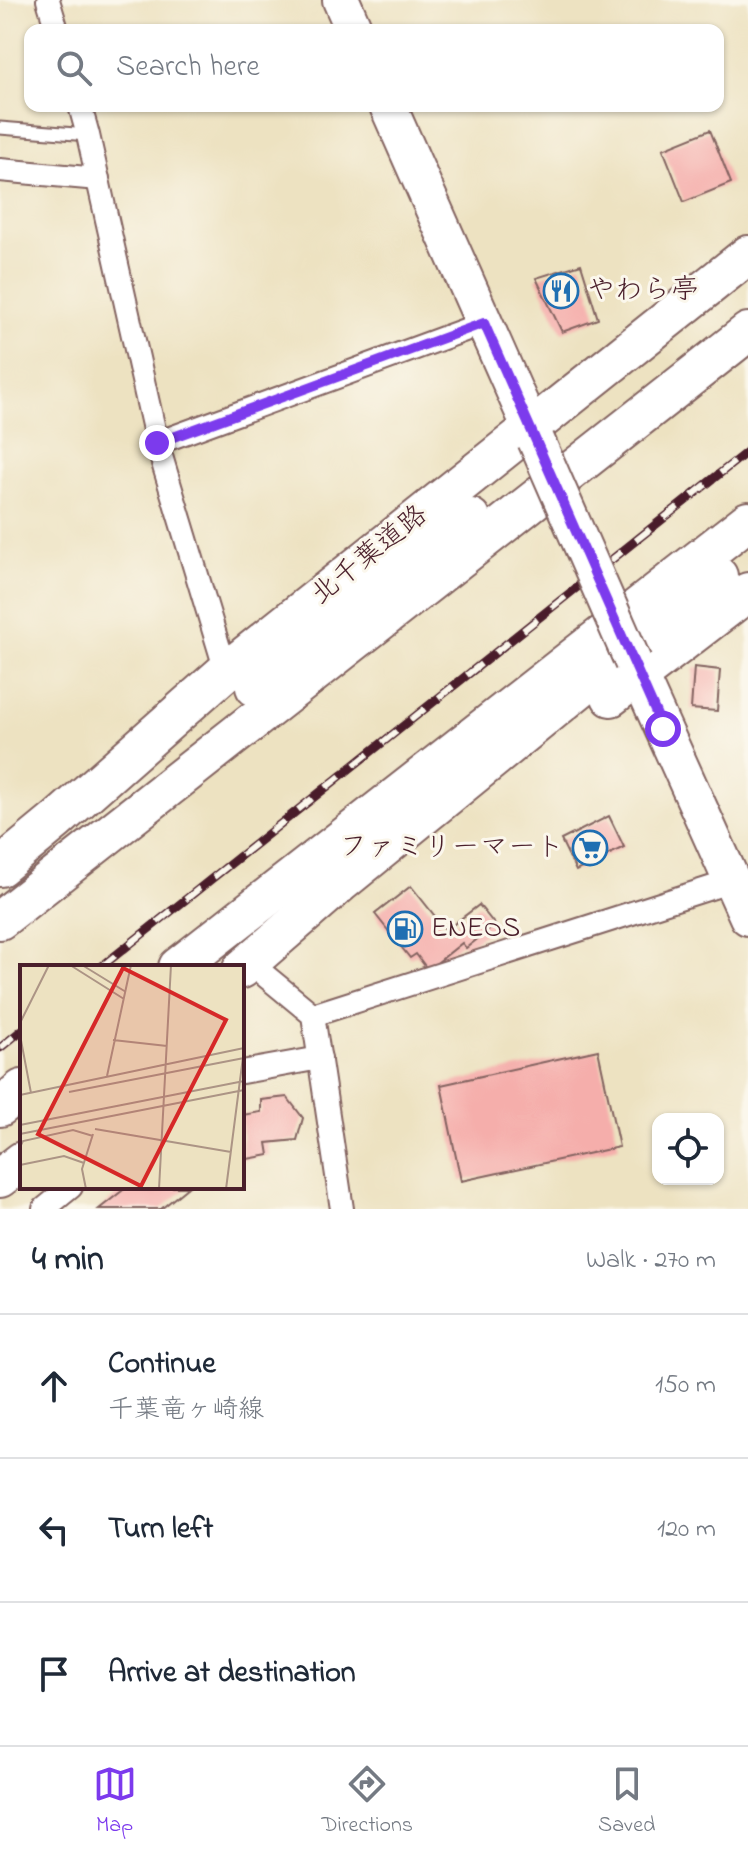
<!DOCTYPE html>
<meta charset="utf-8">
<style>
body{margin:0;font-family:"Indie Flower","Klee One",sans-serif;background:#f2f2f3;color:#1f2937}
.controls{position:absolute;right:24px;bottom:24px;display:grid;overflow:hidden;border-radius:16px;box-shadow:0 2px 6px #0004}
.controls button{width:72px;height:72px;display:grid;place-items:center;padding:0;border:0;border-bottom:2px solid #e0e1e3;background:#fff;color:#1f2937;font:40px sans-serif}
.stop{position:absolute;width:24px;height:24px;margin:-18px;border:6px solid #7c3aed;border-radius:50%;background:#fff}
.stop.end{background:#7c3aed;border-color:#fff;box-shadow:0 2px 8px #0008}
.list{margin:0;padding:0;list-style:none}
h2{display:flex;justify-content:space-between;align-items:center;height:104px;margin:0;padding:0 32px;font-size:34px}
h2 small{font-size:26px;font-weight:400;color:#747a83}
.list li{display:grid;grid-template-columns:52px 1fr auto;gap:24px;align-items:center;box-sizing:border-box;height:144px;padding:0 32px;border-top:2px solid #e0e1e3}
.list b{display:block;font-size:30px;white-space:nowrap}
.list p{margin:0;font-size:26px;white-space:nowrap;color:#747a83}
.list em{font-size:26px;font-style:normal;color:#747a83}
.icon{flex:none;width:44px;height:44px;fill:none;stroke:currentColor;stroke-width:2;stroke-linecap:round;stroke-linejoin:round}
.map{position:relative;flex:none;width:748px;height:1209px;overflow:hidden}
.search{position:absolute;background:#fff;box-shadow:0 2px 6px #0004;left:24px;right:24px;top:24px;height:88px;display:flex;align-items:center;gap:20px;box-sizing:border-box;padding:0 28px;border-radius:16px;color:#747a83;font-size:30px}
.sheet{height:536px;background:#fff}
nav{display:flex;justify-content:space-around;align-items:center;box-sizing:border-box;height:112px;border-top:2px solid #e0e1e3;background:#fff;font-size:22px;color:#747a83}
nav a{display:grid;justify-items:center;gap:4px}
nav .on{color:#7c3aed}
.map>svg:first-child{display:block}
.building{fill:#f5aeab}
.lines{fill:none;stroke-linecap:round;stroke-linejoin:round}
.service-casing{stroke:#836360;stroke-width:15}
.minor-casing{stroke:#836360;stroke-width:26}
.primary-casing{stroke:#836360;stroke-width:40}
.trunk-casing{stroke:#836360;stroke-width:42}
.service{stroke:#fff;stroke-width:11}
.minor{stroke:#fff;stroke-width:22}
.primary{stroke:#fff;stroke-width:36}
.trunk{stroke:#fff;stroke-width:38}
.rail-casing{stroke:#4a1f2b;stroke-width:9}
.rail{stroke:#fbf7ec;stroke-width:6;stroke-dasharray:18;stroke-linecap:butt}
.primary-bridge-casing{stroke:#836360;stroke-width:40;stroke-linecap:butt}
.primary-bridge{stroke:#fff;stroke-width:36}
.route{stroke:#7c3aed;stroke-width:10}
.labels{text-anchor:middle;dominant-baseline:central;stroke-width:6;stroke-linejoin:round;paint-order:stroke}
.poi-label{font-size:28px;fill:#4a1f2b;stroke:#fbf7ec;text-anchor:start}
.street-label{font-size:28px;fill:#4a1f2b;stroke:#fbf7ec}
.inset-road{fill:none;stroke:#ac9485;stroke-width:2}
.view{fill:#d62828;fill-opacity:0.15;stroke:#d62828;stroke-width:4}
.inset-edge{fill:none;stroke:#4a1f2b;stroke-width:4}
</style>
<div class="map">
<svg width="748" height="1209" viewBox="0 0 748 1209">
<rect width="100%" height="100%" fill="#fbf7ec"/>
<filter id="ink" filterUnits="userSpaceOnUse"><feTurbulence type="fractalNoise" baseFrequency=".0125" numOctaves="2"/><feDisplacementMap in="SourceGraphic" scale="16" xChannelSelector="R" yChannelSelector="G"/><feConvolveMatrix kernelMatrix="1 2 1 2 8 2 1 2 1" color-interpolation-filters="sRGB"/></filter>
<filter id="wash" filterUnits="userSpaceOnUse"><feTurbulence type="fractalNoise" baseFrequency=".006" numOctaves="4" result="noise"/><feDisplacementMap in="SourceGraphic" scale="32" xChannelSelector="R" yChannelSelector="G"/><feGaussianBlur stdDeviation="1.8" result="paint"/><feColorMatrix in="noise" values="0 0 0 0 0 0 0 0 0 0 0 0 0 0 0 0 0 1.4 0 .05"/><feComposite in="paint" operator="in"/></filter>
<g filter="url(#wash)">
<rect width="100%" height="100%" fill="#ede2c1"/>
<g id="blocks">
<!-- building -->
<g class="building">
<path d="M 710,130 L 731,183 L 684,202 L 663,149 Z"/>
<path d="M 581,264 L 598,319 L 562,332 L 536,278 Z"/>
<path d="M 694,667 L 720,670 L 717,711 L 691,709 Z"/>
<path d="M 609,816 L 624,847 L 576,871 L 561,840 Z"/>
<path d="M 411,886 L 446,930 L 479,905 L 495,925 L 466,948 L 462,943 L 428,970 L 416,954 L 410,958 L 375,914 Z"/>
<path d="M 598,1050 L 619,1147 L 461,1181 L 441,1085 Z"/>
<path d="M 287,1097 L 303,1118 L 297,1140 L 267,1143 L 269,1155 L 242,1160 L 242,1115 L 261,1112 L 261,1100 Z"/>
<path d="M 127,1187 L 188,1187 L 161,1209 L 99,1209 Z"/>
</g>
</g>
</g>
<g filter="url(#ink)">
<use href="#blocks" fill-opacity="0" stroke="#836360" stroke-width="2"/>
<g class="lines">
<!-- service casing -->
<g class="service-casing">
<path id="service" d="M 0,128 L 88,135"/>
</g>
<!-- minor casing -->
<g class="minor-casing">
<g id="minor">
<path d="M 48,0 L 57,30"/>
<path d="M 80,106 L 88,135 L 157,443 L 226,671"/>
<path d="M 0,170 L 98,179"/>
<path d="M 157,443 L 484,323"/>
<path d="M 262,973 L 313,1015 L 342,1209"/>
<path d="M 313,1015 L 732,881 L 743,880"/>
<path d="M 242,1072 L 320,1058"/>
<path d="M 44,1209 L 71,1187"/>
</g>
</g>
<!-- primary casing -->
<g class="primary-casing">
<g id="primary">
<path d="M 341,0 L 354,30"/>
<path d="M 388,106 L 536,440"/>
<path d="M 633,662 L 748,917"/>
</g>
</g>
<!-- trunk casing -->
<g class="trunk-casing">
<g id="trunk">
<path d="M 255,687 L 384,580 L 471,518"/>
<path d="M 611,697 L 748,592"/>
<path d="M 0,867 L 57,820 L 226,671 L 748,255"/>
<path d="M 0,920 L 748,332"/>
<path d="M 178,967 L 748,521"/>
<path d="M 242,969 L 342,882 L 718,576"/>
<path d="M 0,1107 L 22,1089"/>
<path d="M 0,1178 L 22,1161"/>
</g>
</g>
<!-- service -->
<use href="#service" class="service"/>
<!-- minor -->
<use href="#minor" class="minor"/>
<!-- primary -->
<use href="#primary" class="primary"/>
<!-- trunk -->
<use href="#trunk" class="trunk"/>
<!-- rail casing -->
<g class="rail-casing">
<g id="rail">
<path d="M 101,967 L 748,451"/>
<path d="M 0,1048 L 22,1030"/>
</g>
</g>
<!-- rail -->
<use href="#rail" class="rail"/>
<!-- primary-bridge casing -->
<g class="primary-bridge-casing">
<path id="primary-bridge" d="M 536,440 L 633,662"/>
</g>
<!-- primary-bridge -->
<use href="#primary-bridge" class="primary-bridge"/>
</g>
</g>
<g class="lines" filter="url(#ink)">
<!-- route -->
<path class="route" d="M 157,443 L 484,323 L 663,729"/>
</g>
<!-- icons -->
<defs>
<g id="restaurant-ring" transform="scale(1.8)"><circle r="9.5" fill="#fbf7ec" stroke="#1f6fb2" stroke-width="1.5"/><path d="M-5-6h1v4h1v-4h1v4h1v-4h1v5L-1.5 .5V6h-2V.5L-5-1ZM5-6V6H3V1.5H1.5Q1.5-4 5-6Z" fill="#1f6fb2"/></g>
<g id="supermarket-ring" transform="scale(1.8)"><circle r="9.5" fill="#fbf7ec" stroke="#1f6fb2" stroke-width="1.5"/><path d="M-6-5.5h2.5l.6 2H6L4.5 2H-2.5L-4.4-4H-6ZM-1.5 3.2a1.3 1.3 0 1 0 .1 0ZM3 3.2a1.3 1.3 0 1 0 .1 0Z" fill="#1f6fb2"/></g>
<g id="fuel-ring" transform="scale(1.8)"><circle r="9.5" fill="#fbf7ec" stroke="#1f6fb2" stroke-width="1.5"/><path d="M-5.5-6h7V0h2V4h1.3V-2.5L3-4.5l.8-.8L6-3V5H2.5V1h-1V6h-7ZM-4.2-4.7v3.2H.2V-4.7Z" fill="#1f6fb2"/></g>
</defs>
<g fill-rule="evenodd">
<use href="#restaurant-ring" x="561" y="291"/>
<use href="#supermarket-ring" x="590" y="848"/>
<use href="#fuel-ring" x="405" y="929"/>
</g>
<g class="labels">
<!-- poi labels -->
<g class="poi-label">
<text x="587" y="291">やわら亭</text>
<text x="564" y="848" text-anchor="end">ファミリーマート</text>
<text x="431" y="929">ENEOS</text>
</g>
<!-- street labels -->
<g class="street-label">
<text transform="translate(370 556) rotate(-39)">北千葉道路</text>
</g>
</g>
<!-- overview -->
<g transform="translate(20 965)">
<rect width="224" height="224" fill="#ede2c1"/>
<path class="inset-road" d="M 50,0 L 104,34M 62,0 L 106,27M 0,58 L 29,0M 0,70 L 11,128M 93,75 L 147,81M 87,111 L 111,0M 49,127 L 224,93M 0,130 L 224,83M 0,160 L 224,116M 75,164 L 211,187M 0,169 L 224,125M 0,182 L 3,176 L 53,165 L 73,171M 0,200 L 44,191 L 64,198M 66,224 L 62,204 L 73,169M 139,224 L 151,0M 206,224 L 223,92"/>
<path class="view" d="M 103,3 L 206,55 L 121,221 L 18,169 Z"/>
<rect width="224" height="224" class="inset-edge"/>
</g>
</svg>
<div class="controls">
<button><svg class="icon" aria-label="locate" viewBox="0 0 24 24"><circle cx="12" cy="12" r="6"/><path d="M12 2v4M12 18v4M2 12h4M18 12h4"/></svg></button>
</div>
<div class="stop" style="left:663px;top:729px"></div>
<div class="stop end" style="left:157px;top:443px"></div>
<div class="search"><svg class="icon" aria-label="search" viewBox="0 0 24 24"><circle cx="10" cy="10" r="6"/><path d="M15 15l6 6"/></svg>Search here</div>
</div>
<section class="sheet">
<h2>4 min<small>Walk · 270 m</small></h2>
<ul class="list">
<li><svg class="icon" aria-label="ahead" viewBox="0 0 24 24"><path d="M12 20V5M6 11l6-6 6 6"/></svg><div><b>Continue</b><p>千葉竜ヶ崎線</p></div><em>150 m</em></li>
<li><svg class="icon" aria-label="left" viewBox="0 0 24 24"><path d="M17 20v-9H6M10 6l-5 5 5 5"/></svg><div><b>Turn left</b></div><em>120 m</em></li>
<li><svg class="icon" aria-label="arrive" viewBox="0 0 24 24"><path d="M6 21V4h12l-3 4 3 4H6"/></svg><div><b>Arrive at destination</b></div></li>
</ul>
</section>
<nav>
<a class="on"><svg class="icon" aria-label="map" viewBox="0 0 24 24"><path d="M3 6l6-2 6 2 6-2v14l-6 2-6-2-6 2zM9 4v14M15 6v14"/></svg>Map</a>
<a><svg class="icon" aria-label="directions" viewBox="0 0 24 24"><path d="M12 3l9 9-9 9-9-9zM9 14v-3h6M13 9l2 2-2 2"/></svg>Directions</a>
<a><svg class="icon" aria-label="saved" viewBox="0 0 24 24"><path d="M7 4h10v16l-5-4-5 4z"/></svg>Saved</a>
</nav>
